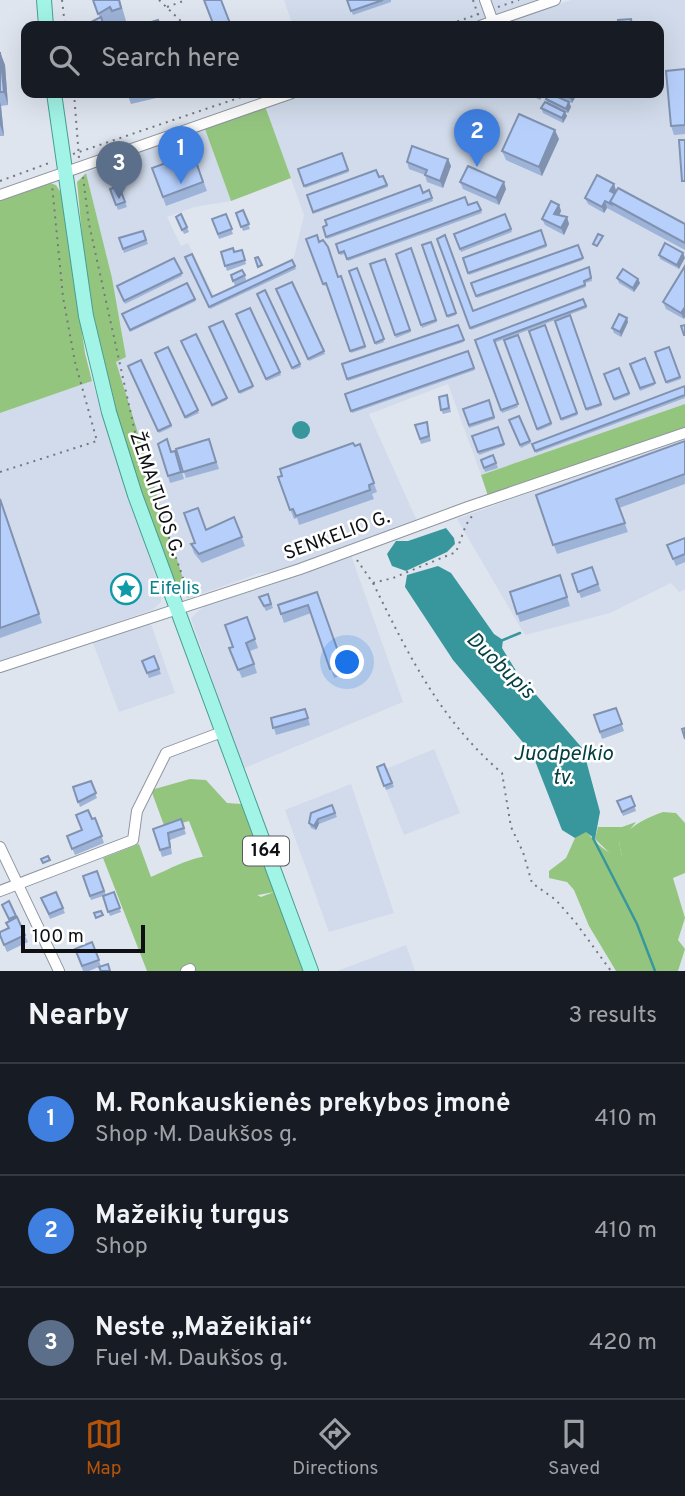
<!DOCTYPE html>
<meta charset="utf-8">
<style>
body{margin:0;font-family:Overpass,sans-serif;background:#242831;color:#f1f3f6}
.scale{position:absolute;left:21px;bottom:18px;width:124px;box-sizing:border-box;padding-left:7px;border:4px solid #0e1013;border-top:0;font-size:19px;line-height:24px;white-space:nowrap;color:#0e1013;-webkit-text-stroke:5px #fff;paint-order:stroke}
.you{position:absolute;left:348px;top:663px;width:24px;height:24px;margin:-18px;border:5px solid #fff;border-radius:50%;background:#1a73e8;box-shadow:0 0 0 10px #1a73e833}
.badge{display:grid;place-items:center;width:46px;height:46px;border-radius:50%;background:#b45309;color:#fff;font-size:23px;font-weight:700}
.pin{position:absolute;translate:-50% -58px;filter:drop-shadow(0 2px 4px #0008)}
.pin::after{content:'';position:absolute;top:37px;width:24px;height:21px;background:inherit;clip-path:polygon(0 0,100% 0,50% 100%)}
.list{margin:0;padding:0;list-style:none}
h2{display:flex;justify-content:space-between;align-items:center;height:91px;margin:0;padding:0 28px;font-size:30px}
h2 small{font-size:23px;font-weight:400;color:#9ea1a6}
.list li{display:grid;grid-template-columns:46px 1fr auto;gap:21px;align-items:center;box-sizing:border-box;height:112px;padding:0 28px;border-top:2px solid #363941}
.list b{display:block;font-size:26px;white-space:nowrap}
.list p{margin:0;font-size:23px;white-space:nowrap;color:#9ea1a6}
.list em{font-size:23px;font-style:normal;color:#9ea1a6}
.icon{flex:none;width:38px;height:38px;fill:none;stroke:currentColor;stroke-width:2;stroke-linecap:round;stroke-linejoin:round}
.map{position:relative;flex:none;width:685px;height:971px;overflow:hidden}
.search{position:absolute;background:#171b24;box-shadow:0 7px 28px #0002;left:21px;right:21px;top:21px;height:77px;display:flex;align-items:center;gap:18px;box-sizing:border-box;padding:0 24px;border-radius:14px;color:#9ea1a6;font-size:26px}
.sheet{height:427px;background:#171b24}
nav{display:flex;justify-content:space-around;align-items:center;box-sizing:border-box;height:98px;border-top:2px solid #363941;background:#171b24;font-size:19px;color:#9ea1a6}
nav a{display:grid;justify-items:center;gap:4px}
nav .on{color:#b45309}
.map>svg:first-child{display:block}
.built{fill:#d1dbeb}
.green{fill:#94c57f}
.forest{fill:#94c57e}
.water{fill:#38979c}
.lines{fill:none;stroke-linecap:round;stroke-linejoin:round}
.stream{stroke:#38979c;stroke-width:2.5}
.minor-casing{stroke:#8f959e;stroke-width:12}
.major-casing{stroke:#469f92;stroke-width:16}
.path{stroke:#74787e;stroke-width:2;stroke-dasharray:2 5;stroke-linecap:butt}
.minor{stroke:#fff;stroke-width:10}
.major{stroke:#a2f4e7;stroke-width:14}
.wall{fill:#9db3d8}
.shaded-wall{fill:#8092b0}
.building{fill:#b7d0fb;stroke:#8092b0;stroke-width:2}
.labels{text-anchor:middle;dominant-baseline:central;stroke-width:5;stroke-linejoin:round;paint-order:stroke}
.shield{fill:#fff;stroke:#56585a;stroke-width:2}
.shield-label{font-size:18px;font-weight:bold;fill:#0e1013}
.street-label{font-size:19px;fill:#0e1013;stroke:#fff}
.culture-label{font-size:19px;fill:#0d838f;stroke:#fff;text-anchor:start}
.water-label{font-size:21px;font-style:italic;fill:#044043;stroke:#fff}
</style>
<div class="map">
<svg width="685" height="971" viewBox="0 0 685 971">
<rect width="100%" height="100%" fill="#dfe5ef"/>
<!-- built -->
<g class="built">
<path d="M 284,0 L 540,0 L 463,26 L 293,26 Z"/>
<path d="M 571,0 L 685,0 L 685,404 L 481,475 L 448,384 L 369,414 L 417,521 L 314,560 L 274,572 L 260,573 L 189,598 L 116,362 L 126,356 L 112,278 L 86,173 L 205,129 L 231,201 L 194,207 L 167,217 L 181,246 L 188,243 L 215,297 L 294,257 L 304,215 L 265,106 L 303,93 L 659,93 L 659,26 L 495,26 Z"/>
<path d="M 92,381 L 161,593 L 161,602 L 152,610 L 0,662 L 0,413 Z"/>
<path d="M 685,436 L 685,590 L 679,592 L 671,583 L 610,613 L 525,635 L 457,519 Z"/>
<path d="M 351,555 L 403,702 L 242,769 L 191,618 L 204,606 Z"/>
<path d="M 151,624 L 175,693 L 119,712 L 92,640 Z"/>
<path d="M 434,749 L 460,813 L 404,835 L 379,772 Z"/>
<path d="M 351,784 L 394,913 L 329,932 L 285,810 Z"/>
<path d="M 406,945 L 415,971 L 337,971 Z"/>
</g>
<!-- green -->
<g class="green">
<path d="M 265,106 L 291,178 L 231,201 L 205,129 Z"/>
<path d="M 86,173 L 112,278 L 126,357 L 116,362 L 189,598 C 164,589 108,391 99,356 C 86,300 83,240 77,182 Z"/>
<path d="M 50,183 L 56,185 L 61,193 L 85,353 L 92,381 L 0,413 L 0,200 Z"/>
<path d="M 685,404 L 685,428 L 488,496 L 481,475 Z"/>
<path d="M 663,812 L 676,813 L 685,823 L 685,873 L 673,878 L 685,918 L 678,940 L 685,949 L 678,971 L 616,971 L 589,926 L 574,890 L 567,882 L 549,878 L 549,871 L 566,858 L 575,838 L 586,831 C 594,841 608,856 622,856 L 619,843 C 630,825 644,819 663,812 Z"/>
<path d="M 139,844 L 151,877 C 171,869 216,842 234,864 C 247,881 238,885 261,897 L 274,892 L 303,971 L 147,971 L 103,858 Z"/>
</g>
<!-- forest -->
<g class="forest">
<path d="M 190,779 L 206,780 L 227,803 L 242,804 L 274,892 L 252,896 C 233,875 240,852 203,857 L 189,821 L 165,828 L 151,790 Z"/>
<path d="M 636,822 L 619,843 L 622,856 L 619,862 L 595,839 L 598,827 L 622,827 Z"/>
</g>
<!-- water -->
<g class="water">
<circle cx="301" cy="430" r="9"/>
<path d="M 446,528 L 454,538 L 455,544 L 447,552 L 406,571 L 392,566 L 387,554 L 396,541 L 408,541 Z"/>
<path d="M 438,566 L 451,573 L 494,634 L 503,640 L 502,648 L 518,674 L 583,749 L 600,812 L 595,839 L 586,832 L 575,838 L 562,830 L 532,753 L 453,660 L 405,587 L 407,575 Z"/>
</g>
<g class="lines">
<!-- stream -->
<g class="stream">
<path d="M 503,640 L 520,633"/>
<path d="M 593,838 L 637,924 L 655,971"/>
</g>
<!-- minor casing -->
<g class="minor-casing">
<g id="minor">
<path d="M 485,0 L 493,22"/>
<path d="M 480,26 L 555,0"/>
<path d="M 0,195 L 292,93"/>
<path d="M 0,667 L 300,569 L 468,507 L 685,433"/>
<path d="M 0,847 L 59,971"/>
<path d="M 0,891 L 133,840 L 137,811 L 166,753 L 222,732"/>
<path d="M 186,971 L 190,969"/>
</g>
</g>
<!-- major casing -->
<g class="major-casing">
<g id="major">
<path d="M 44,0 L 46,26"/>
<path d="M 54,93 L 86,316 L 109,412 L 135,495 L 311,971"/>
</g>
</g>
<!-- path -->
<g class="path">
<path d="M 62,0 L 65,26"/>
<path d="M 159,0 L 186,26"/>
<path d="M 473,0 L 478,15"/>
<path d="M 167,7 L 186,0"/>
<path d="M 498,7 L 519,0"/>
<path d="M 444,26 L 479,14"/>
<path d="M 74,93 L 79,158"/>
<path d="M 224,93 L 225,93"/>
<path d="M 73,154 L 253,93"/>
<path d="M 83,177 L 89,224 L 140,455 L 189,595"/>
<path d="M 0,181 L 52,162"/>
<path d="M 0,472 L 97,441 L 75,362 L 63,297 L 52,185"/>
<path d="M 357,560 L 373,583 L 393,578 L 456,552 L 466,525 L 472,516"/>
<path d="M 373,583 C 408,654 440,720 502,773 L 511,827 L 523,852 L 532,883 L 556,900 L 576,923 L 611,971"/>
</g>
<!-- minor -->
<use href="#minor" class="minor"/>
<!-- major -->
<use href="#major" class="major"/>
</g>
<!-- wall -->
<g class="wall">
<path d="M 93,0 L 120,0 L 126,21 L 116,24 L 115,21 L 105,26 L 100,18 Z"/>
<path d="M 347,0 L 391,0 L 391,2 L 353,15 Z"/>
<path d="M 0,52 L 5,65 L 8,105 L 1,106 L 4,136 L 0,136 Z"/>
<path d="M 685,69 L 685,134 L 674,135 L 671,126 Z"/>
<path d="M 127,93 L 168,93 L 169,95 L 131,104 Z"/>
<path d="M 525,93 L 543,93 L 540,100 Z"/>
<path d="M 551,93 L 575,93 L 576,96 L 572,103 Z"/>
<path d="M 546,99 L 569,102 L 571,107 L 568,113 L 565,112 L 567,116 L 563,123 L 543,113 L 541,108 L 547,103 Z"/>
<path d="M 559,139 L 542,176 L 506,160 L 502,151 Z"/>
<path d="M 193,153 L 207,191 L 166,206 L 152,168 Z"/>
<path d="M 342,153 L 349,172 L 305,188 L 298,169 Z"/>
<path d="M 448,159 L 451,166 L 443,188 L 427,182 L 425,175 L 409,169 L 407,162 Z"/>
<path d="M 383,176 L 388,187 L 313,214 L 307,195 Z"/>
<path d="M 460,182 L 506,189 L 499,205 L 463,189 Z"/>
<path d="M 614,184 L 616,190 L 685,224 L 685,250 L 607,208 L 604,213 L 588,204 L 585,198 Z"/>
<path d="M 119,186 L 127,207 L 118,210 L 110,189 Z"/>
<path d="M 429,190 L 433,201 L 327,239 L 323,227 Z"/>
<path d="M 477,202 L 482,213 L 348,261 L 345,254 L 340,255 L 336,244 Z"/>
<path d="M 559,205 L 561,211 L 559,215 L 567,217 L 569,224 L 564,235 L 545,225 L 542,219 Z"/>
<path d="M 243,210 L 250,229 L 243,231 L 236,213 Z"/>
<path d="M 226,214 L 233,234 L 219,239 L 212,219 Z"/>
<path d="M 505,214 L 512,232 L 461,252 L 454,234 Z"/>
<path d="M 178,221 L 187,227 L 189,232 L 184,234 Z"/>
<path d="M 541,230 L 547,247 L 469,275 L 463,258 Z"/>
<path d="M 143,231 L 148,244 L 124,253 L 119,238 Z"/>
<path d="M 306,239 L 319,242 L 338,277 L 341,276 L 366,348 L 351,353 L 327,285 L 324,286 Z"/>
<path d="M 437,239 L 473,311 L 590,270 L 592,281 L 585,283 L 586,287 L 471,330 Z"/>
<path d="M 431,242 L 456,315 L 448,318 L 422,245 Z"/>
<path d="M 578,245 L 583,260 L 477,298 L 471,283 Z"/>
<path d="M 411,248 L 437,322 L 422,328 L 396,254 Z"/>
<path d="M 242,250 L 246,264 L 227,271 L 221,252 L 234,252 Z"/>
<path d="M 683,253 L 679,269 L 660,259 L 659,255 Z"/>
<path d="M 185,257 L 212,297 L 292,260 L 296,269 L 210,309 Z"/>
<path d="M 174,258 L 182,276 L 125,304 L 117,286 Z"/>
<path d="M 385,259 L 411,332 L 396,338 L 370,264 Z"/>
<path d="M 685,266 L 685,317 L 684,319 L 666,309 L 663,302 Z"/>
<path d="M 357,268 L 384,342 L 376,345 L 349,271 Z"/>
<path d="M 231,275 L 245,275 L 246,280 L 235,286 Z"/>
<path d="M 617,278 L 638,279 L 640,283 L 634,292 L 619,283 Z"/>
<path d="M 292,282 L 325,354 L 309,361 L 276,289 Z"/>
<path d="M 187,283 L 196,301 L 130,332 L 122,314 Z"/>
<path d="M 265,290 L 301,367 L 293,370 L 257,294 Z"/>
<path d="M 583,299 L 587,308 L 494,343 L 518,407 L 502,413 L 475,340 Z"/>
<path d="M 250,308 L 281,375 L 267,381 L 236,314 Z"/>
<path d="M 570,315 L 602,406 L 587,411 L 555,321 Z"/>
<path d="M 223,321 L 253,388 L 240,394 L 209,327 Z"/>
<path d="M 628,322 L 621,337 L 614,333 L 612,328 Z"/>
<path d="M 458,325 L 464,342 L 348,381 L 342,364 Z"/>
<path d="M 545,325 L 578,415 L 562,421 L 529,331 Z"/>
<path d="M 196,334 L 227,400 L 212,407 L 181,341 Z"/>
<path d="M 518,335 L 552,425 L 538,431 L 504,340 Z"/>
<path d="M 168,347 L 199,413 L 186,419 L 155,353 Z"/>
<path d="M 669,347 L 681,379 L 667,384 L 655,352 Z"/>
<path d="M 468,351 L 475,370 L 352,413 L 351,411 Z"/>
<path d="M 645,358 L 655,385 L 640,391 L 630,364 Z"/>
<path d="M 141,360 L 172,427 L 159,433 L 128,366 Z"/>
<path d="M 619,368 L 630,395 L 615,401 L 604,374 Z"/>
<path d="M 685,386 L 685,398 L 536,453 L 532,444 Z"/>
<path d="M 447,395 L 451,412 L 443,414 L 441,410 Z"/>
<path d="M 489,400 L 495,419 L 469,428 L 463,409 Z"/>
<path d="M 519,416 L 531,443 L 521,448 L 509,420 Z"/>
<path d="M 415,425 L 428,427 L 431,441 L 421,444 Z"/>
<path d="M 498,427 L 504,446 L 479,455 L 472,436 Z"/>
<path d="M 209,439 L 219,469 L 186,478 L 176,449 Z"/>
<path d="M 685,441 L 685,484 L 619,508 L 628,532 L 557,554 L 536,495 Z"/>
<path d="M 158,444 L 171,452 L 175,451 L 184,479 L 170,483 Z"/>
<path d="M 360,444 L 377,492 L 372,494 L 374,499 L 299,525 L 297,518 L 294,519 L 278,477 Z"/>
<path d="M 493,455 L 498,468 L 485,472 L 481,460 Z"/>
<path d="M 0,498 L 42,623 L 0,638 Z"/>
<path d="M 234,517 L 245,546 L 202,563 L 194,553 L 191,544 L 195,543 L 206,530 Z"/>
<path d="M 685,538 L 685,562 L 676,566 L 667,545 Z"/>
<path d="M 592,567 L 601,591 L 581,598 L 572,574 Z"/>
<path d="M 560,575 L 570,606 L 520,622 L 510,592 Z"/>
<path d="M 317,592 L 339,654 L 354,649 L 361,668 L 334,678 L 311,613 L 284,623 L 278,605 Z"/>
<path d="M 268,594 L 273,608 L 266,611 L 259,597 Z"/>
<path d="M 247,617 L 258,648 L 250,651 L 257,673 L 242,678 L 229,648 L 233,647 Z"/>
<path d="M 154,656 L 161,674 L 149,678 L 142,661 Z"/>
<path d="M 616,708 L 624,731 L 602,739 L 594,715 Z"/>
<path d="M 305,709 L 310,725 L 276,735 L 271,718 Z"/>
<path d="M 384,764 L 394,787 L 386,790 L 377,767 Z"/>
<path d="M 91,781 L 97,798 L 80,807 L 73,787 Z"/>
<path d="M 631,796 L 636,811 L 623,816 L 617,801 Z"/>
<path d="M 332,805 L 337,817 L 319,824 L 316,830 L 311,828 L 309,823 Z"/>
<path d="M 95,818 L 104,843 L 75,855 L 67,836 L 82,830 Z"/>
<path d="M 181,819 L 186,834 L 170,840 L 172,854 L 162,857 L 153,829 Z"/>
<path d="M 97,871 L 106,895 L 114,892 L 121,912 L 110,916 L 103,896 L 91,900 L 83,876 Z"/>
<path d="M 56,892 L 65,913 L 50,919 L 41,898 Z"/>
<path d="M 9,901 L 28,942 L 7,952 L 0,936 L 8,928 L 9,921 L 2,905 Z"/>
<path d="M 92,942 L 101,966 L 89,971 L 83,971 L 75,949 Z"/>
</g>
<!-- shaded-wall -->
<g class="shaded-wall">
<path d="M 0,52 L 5,65 L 8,105 L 4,92 Z"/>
<path d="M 540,93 L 543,93 L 540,100 L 539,95 Z"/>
<path d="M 573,93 L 575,93 L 576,96 L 572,103 L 571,98 Z"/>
<path d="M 0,102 L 1,106 L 4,136 L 0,125 Z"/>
<path d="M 569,102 L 571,107 L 568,113 L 566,109 Z"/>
<path d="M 565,112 L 567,116 L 563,123 L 562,118 Z"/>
<path d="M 555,130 L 559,139 L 542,176 L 539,167 Z"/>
<path d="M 448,159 L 451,166 L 443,188 L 440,181 Z"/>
<path d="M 504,182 L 506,189 L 499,205 L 496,198 Z"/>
<path d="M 614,184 L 616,191 L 613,198 L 610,191 Z"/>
<path d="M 605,201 L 607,208 L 604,213 L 602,207 Z"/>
<path d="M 559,205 L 561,211 L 557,221 L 554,214 Z"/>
<path d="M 567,217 L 569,224 L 564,235 L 561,228 Z"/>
<path d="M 683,253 L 685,258 L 679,269 L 677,265 Z"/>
<path d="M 638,279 L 640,283 L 634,292 L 633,288 Z"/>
<path d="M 685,307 L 685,317 L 684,319 L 681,313 Z"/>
<path d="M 627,318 L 628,322 L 621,337 L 620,332 Z"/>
<path d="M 318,819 L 319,824 L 316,830 L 314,826 Z"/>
</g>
<!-- building -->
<g class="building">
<path d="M 93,0 L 119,0 L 121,8 L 112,11 L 110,7 L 98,14 Z"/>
<path d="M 204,0 L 221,0 L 231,26 L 214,26 Z"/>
<path d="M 347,0 L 383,0 L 351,11 Z"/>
<path d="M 101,17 L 104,26 L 87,26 L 87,24 Z"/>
<path d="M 631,19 L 632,26 L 619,26 L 618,20 Z"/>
<path d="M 158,20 L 160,26 L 138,26 Z"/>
<path d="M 0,52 L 4,92 L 0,92 Z"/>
<path d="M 685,69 L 685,125 L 671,126 L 666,71 Z"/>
<path d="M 549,93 L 569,102 L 566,109 L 546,99 Z"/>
<path d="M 559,93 L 573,93 L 571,98 Z"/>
<path d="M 545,102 L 565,112 L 562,118 L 541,108 Z"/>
<path d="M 519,114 L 555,130 L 539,167 L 502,151 Z"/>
<path d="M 679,140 L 685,140 L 685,181 L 682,181 Z"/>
<path d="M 412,146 L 448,159 L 440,181 L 425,175 L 427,170 L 407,162 Z"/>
<path d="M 193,153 L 203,182 L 163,197 L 152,168 Z"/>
<path d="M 342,153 L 348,170 L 304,186 L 298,169 Z"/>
<path d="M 468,166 L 504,182 L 496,198 L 460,182 Z"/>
<path d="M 376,170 L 379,177 L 383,176 L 387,185 L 313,212 L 307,195 Z"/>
<path d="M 597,175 L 614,184 L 610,191 L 615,194 L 610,202 L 611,204 L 605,201 L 602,207 L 585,198 Z"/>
<path d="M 420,185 L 423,193 L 429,190 L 432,198 L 326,237 L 323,227 L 327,225 L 325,220 Z"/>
<path d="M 119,186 L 125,202 L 116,205 L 110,189 Z"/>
<path d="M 618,188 L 685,224 L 685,243 L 610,202 Z"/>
<path d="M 465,197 L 468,205 L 477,202 L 481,210 L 347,259 L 344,251 L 339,253 L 336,244 Z"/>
<path d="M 551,201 L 559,205 L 554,214 L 567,217 L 561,228 L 542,219 Z"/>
<path d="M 243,210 L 249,224 L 241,227 L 236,213 Z"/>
<path d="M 181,214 L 187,227 L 182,230 L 176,217 Z"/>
<path d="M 226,214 L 232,229 L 218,234 L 212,219 Z"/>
<path d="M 505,214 L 511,229 L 460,249 L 454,234 Z"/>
<path d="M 541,230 L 546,245 L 468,273 L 463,258 Z"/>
<path d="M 143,231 L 146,240 L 123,249 L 119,238 Z"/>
<path d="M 598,234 L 603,236 L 597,246 L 593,244 Z"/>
<path d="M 317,235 L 319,242 L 323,240 L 328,247 L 338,277 L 341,276 L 365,346 L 350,351 L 326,283 L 323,284 L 306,239 Z"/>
<path d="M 445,235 L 473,311 L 589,267 L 591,278 L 584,281 L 585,285 L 470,328 L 437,239 Z"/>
<path d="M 431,242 L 456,313 L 447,316 L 422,245 Z"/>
<path d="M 665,243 L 683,253 L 677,265 L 659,255 Z"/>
<path d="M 578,245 L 583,258 L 476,296 L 471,283 Z"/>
<path d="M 233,248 L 234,252 L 242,250 L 245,260 L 225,266 L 221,252 Z"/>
<path d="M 411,248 L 436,320 L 421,325 L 396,254 Z"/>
<path d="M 192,254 L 212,297 L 292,260 L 295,266 L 209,307 L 185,257 Z"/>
<path d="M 258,257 L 262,265 L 258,267 L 255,258 Z"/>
<path d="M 174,258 L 182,273 L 124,301 L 117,286 Z"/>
<path d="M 385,259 L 410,330 L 395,335 L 370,264 Z"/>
<path d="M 685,266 L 685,307 L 681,313 L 663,302 Z"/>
<path d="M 357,268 L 384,339 L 375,343 L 349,271 Z"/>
<path d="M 623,269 L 638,279 L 633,288 L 617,278 Z"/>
<path d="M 242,270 L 245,275 L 233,281 L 231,275 Z"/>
<path d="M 292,282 L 324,351 L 308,359 L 276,289 Z"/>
<path d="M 187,283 L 195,299 L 130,330 L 122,314 Z"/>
<path d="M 265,290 L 300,364 L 292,368 L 257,294 Z"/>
<path d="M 583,299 L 586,306 L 494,340 L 518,404 L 501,410 L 475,340 Z"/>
<path d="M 250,308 L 280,372 L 266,379 L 236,314 Z"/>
<path d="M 619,314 L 627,318 L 620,332 L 612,328 Z"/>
<path d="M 570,315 L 601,404 L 586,409 L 555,321 Z"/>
<path d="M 223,321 L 253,386 L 239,392 L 209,327 Z"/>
<path d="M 458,325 L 464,340 L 347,379 L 342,364 Z"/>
<path d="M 545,325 L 577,413 L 561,419 L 529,331 Z"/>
<path d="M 685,325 L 685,335 L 684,335 L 681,326 Z"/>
<path d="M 196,334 L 227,398 L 212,405 L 181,341 Z"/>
<path d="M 518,335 L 551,423 L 537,429 L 504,340 Z"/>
<path d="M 168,347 L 198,410 L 185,417 L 155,353 Z"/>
<path d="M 669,347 L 680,377 L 666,382 L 655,352 Z"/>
<path d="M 468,351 L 474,368 L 351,411 L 345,394 Z"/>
<path d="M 645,358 L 655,383 L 640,388 L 630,364 Z"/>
<path d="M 141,360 L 171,425 L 158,431 L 128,366 Z"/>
<path d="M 619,368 L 629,393 L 614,399 L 604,374 Z"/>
<path d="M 685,386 L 685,395 L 535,451 L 532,444 Z"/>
<path d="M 447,395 L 449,408 L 441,410 L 439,397 Z"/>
<path d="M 489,400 L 494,417 L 469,425 L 463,409 Z"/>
<path d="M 519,416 L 530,441 L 520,445 L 509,420 Z"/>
<path d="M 427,422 L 429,436 L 420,439 L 415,425 Z"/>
<path d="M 498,427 L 504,444 L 478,452 L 472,436 Z"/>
<path d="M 167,439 L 171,452 L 175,451 L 181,472 L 168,476 L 158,444 Z"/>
<path d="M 209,439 L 216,462 L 183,472 L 176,449 Z"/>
<path d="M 685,441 L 685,474 L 616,499 L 625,523 L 553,545 L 536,495 Z"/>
<path d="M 353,443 L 355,446 L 360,444 L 374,483 L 369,485 L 370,490 L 296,516 L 293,509 L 290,510 L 278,477 L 282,476 L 280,469 Z"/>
<path d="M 493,455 L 496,463 L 484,468 L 481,460 Z"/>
<path d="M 0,499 L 39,614 L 0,628 Z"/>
<path d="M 198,508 L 206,530 L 234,517 L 242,537 L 199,554 L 191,544 L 195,543 L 184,513 Z"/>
<path d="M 685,538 L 685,554 L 673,559 L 667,545 Z"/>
<path d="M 592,567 L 598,584 L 578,592 L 572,574 Z"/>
<path d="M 560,575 L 567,597 L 517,614 L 510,592 Z"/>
<path d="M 317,592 L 339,654 L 354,649 L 358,660 L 330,669 L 308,605 L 281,614 L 278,605 Z"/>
<path d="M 268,594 L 271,604 L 264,606 L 259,597 Z"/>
<path d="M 247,617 L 255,639 L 246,643 L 254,664 L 238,670 L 229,648 L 233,647 L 225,625 Z"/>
<path d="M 154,656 L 159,669 L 147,673 L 142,661 Z"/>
<path d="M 616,708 L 622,724 L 600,732 L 594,715 Z"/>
<path d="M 305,709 L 308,718 L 273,728 L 271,718 Z"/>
<path d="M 685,728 L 685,739 L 682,729 Z"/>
<path d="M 384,764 L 392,783 L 384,786 L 377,767 Z"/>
<path d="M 91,781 L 96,793 L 78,802 L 73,787 Z"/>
<path d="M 631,796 L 635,806 L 622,812 L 617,801 Z"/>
<path d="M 332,805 L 335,813 L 318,819 L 314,826 L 309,823 L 311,813 Z"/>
<path d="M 88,810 L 92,819 L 95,818 L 102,836 L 72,849 L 67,836 L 82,830 L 76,815 Z"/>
<path d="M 181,819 L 184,828 L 168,833 L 170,847 L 160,850 L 153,829 Z"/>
<path d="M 48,856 L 50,860 L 43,863 L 41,859 Z"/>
<path d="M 97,871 L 104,891 L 90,896 L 83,876 Z"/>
<path d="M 56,892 L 63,908 L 49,914 L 41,898 Z"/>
<path d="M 114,892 L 120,908 L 108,912 L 103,896 Z"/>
<path d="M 9,901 L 16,916 L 9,919 L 2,905 Z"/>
<path d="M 101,911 L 103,915 L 96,918 L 94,913 Z"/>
<path d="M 17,917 L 25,935 L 4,945 L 0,935 L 0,932 L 9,928 L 6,923 Z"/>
<path d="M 92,942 L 99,960 L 82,966 L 75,949 Z"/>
<path d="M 108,964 L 110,971 L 101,971 L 99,967 Z"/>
</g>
<!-- icons -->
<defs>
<g id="sight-ring" transform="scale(1.575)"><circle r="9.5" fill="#fff" stroke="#0f9aa8" stroke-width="1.5"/><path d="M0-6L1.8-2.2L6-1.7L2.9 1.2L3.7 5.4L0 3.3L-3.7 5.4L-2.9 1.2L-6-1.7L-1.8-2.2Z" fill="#0f9aa8"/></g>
</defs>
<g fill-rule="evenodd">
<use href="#sight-ring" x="126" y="589"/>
</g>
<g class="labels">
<!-- shield labels -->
<rect class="shield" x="243" y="836.5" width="46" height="29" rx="5"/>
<g class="shield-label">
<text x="266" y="851">164</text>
</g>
<!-- street labels -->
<g class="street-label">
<text transform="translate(156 494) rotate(71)">ŽEMAITIJOS G.</text>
<text transform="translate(337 536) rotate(-20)">SENKELIO G.</text>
</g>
<!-- culture labels -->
<g class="culture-label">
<text x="149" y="589">Eifelis</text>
</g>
<!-- water labels -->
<g class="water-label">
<text transform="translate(500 666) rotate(44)">Duobupis</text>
<text x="563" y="754">Juodpelkio<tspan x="563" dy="24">tv.</tspan></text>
</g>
</g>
</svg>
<div class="scale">100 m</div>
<div class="you"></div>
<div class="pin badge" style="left:181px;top:184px;background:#3f7fe0">1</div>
<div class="pin badge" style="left:477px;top:167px;background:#3f7fe0">2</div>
<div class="pin badge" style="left:119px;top:199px;background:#5c6f8a">3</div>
<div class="search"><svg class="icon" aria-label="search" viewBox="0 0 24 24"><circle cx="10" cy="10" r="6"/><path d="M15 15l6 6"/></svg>Search here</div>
</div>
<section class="sheet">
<h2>Nearby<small>3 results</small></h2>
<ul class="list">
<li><span class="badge" style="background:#3f7fe0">1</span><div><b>M. Ronkauskienės prekybos įmonė</b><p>Shop · M. Daukšos g.</p></div><em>410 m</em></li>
<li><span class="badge" style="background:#3f7fe0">2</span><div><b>Mažeikių turgus</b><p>Shop</p></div><em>410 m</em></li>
<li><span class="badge" style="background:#5c6f8a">3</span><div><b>Neste „Mažeikiai“</b><p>Fuel · M. Daukšos g.</p></div><em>420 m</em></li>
</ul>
</section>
<nav>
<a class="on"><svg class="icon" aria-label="map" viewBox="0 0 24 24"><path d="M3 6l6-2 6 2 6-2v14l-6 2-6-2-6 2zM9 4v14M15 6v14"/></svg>Map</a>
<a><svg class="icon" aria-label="directions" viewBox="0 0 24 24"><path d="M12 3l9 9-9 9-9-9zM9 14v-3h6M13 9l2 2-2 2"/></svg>Directions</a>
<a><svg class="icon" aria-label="saved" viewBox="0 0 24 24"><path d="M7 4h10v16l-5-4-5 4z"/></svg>Saved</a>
</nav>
